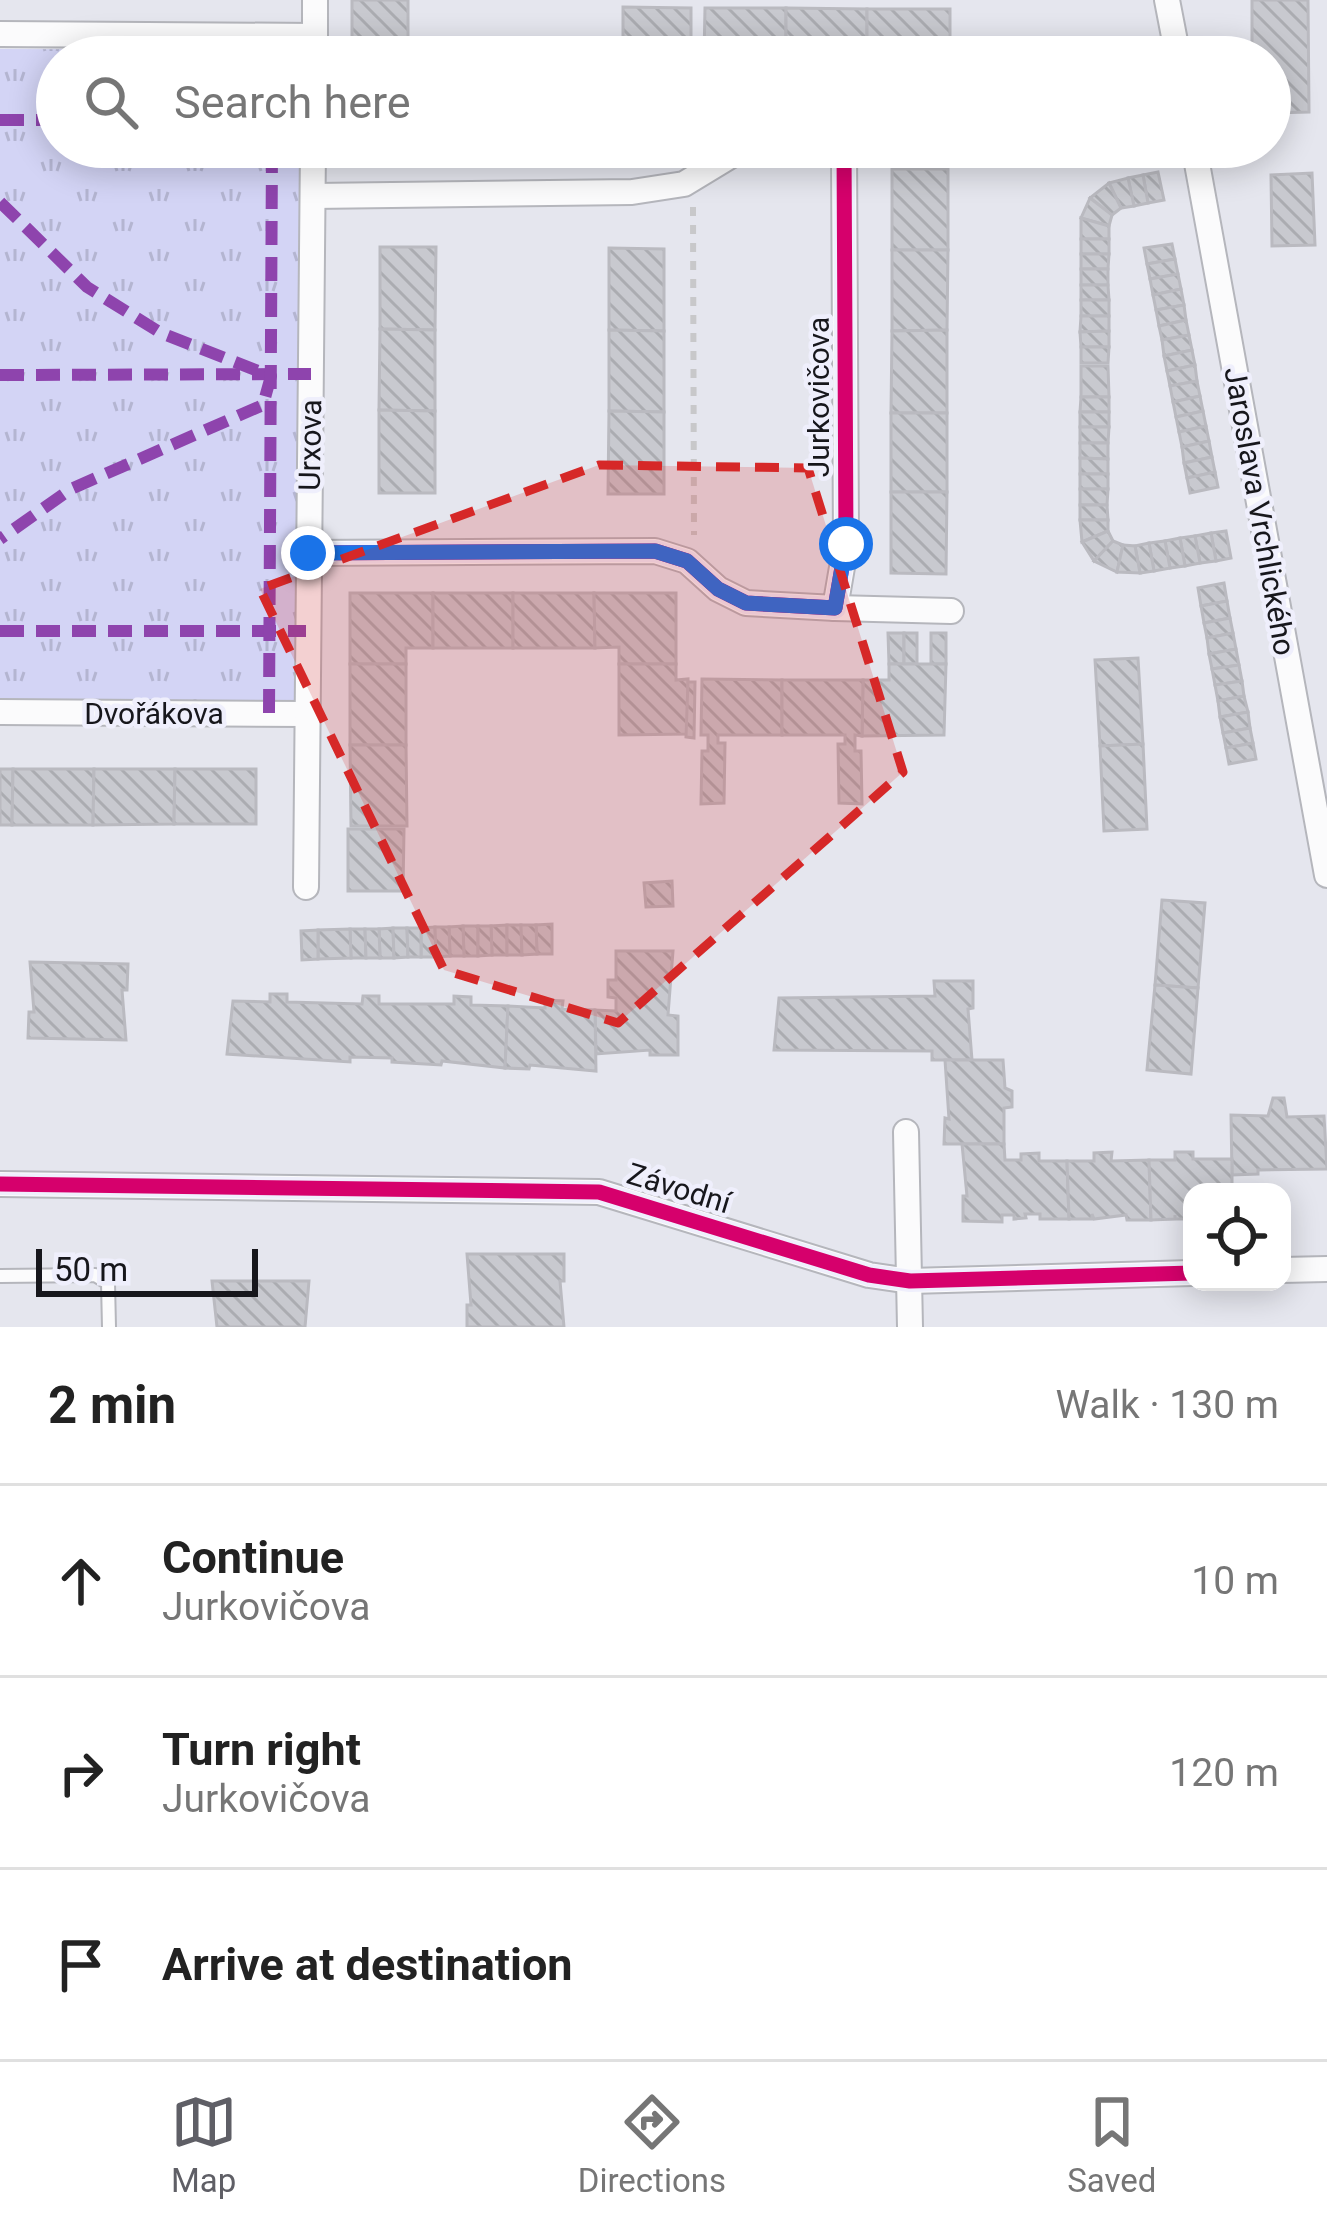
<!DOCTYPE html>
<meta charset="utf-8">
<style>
body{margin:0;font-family:Roboto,sans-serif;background:#f6f6f6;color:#222}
.controls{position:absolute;right:36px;bottom:36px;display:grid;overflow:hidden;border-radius:24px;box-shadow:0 6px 30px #0003}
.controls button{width:108px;height:108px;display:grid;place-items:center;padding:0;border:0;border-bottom:3px solid #e0e0e0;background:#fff;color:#222;font:60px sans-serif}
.scale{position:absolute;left:36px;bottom:30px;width:222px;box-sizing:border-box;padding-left:12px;border:6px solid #17171c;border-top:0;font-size:33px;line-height:42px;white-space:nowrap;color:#17171c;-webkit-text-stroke:9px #efeffc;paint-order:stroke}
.stop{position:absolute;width:36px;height:36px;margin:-27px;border:9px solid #1a73e8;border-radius:50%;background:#fff}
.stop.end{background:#1a73e8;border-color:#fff;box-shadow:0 3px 12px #0008}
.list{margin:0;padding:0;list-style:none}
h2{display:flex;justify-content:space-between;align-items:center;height:156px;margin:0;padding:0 48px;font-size:51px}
h2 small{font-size:39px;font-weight:400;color:#767676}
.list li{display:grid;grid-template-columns:78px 1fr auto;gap:36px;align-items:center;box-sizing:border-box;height:192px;padding:0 48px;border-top:3px solid #e0e0e0}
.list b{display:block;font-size:45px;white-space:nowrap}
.list p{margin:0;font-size:39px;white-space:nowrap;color:#767676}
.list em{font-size:39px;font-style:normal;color:#767676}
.icon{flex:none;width:66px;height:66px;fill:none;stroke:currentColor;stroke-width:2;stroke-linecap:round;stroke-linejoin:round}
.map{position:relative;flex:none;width:1327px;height:1327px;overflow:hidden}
.search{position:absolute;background:#fff;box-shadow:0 6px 30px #0003;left:36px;right:36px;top:36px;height:132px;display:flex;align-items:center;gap:30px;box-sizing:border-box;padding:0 42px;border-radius:66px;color:#767676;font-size:45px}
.sheet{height:732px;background:#fff}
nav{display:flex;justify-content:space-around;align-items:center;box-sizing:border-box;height:168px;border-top:3px solid #e0e0e0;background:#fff;font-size:33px;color:#767676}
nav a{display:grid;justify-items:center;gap:6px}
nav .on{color:#5f5f66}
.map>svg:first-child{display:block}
.grass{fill:url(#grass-tufts)}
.building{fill:url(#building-back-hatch);stroke:#babac0;stroke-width:3}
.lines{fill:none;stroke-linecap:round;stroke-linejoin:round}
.service-casing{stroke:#b5b6bc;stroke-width:16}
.minor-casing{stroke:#b5b6bc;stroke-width:28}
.path{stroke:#c8c8ca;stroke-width:6;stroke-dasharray:9 9;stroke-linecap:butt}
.service{stroke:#fbfbfc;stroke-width:12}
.minor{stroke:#fbfbfc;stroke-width:24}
.quiet{stroke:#8e44ad;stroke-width:12;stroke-dasharray:24 12;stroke-linecap:butt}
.cycleway-casing{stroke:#efeffc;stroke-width:22}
.cycleway{stroke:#d6006c;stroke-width:15}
.route{stroke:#1a73e8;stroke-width:15}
.marked{fill:#d62828;fill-opacity:0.2;stroke:#d62828;stroke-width:9;stroke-dasharray:24 15;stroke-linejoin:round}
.labels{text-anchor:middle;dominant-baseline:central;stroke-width:9;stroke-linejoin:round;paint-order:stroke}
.street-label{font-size:30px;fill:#17171c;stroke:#efeffc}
</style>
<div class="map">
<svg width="1327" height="1327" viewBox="0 0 1327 1327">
<defs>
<pattern id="grass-tufts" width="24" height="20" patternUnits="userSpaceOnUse" patternTransform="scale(3)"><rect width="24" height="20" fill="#d3d4f5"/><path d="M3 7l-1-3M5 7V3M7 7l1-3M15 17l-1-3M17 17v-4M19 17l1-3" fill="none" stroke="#b4b5d1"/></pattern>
<pattern id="building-back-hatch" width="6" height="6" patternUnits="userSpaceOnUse" patternTransform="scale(3)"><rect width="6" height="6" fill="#c8c9cf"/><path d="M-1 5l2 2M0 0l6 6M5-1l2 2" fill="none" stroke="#abacb1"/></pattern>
</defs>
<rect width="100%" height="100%" fill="#e5e6ee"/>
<!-- grass -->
<path class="grass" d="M 0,49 L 302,50 L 302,57 L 57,57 L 57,147 L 301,147 L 295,704 L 0,702 Z"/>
<!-- building -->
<g class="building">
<rect x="352" y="0" width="56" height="57"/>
<path d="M 1252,0 L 1308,0 L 1309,112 L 1270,113 L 1270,57 L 1252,57 Z"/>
<path d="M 623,7 L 691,8 L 691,57 L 623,57 Z"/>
<path d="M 705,8 L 786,8 L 786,57 L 704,57 Z"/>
<path d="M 786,8 L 867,9 L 867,57 L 786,57 Z"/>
<rect x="867" y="9" width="83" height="48"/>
<rect x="892" y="169" width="56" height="81"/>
<path d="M 1158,172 L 1164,200 L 1148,203 L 1143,175 Z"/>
<path d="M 1312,173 L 1315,245 L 1272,246 L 1271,175 Z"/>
<path d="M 1143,175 L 1148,203 L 1134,206 L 1128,178 Z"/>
<path d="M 1128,178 L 1134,206 L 1121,208 L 1109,183 Z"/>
<path d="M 1109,183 L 1121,208 L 1112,215 L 1090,198 Z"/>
<path d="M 1090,198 L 1112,215 L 1109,226 L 1081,218 Z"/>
<path d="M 1081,218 L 1109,226 L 1109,239 L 1081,239 Z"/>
<rect x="1081" y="239" width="28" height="15"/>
<path d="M 1172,244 L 1175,259 L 1147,264 L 1144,248 Z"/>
<path d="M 380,247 L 436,247 L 435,330 L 380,329 Z"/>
<path d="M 609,248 L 664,249 L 664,331 L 609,330 Z"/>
<path d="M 892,250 L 948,250 L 947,330 L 892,331 Z"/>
<path d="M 1081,254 L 1109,254 L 1108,269 L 1081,269 Z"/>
<path d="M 1175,259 L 1178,274 L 1150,279 L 1147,264 Z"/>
<rect x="1081" y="269" width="27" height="16"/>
<path d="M 1178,274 L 1181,289 L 1153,295 L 1150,279 Z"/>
<path d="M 1081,285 L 1108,285 L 1109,300 L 1081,300 Z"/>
<path d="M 1181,289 L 1184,305 L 1156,310 L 1153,295 Z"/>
<rect x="1081" y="300" width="28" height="16"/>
<path d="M 1184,305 L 1186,320 L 1159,326 L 1156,310 Z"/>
<path d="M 1081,316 L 1109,316 L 1109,331 L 1080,332 Z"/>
<path d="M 1186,320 L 1189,335 L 1162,340 L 1159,326 Z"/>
<path d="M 380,329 L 435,330 L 435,411 L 379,410 Z"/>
<path d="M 609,330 L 664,331 L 664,412 L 609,411 Z"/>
<path d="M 947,330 L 947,413 L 891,413 L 892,331 Z"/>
<path d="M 1109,331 L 1109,347 L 1081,347 L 1080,332 Z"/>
<path d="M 1189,335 L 1192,350 L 1164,356 L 1162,340 Z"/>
<path d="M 1081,347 L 1109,347 L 1108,363 L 1081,363 Z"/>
<path d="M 1192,350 L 1195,365 L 1167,371 L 1164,356 Z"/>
<path d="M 1195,365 L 1197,381 L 1170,386 L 1167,371 Z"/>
<path d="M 1081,366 L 1108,366 L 1109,397 L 1081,397 Z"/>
<path d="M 1197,381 L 1200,396 L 1173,402 L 1170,386 Z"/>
<path d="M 1200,396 L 1203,411 L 1176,417 L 1173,402 Z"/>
<path d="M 1081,397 L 1109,397 L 1109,412 L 1080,412 Z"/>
<path d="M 379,410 L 435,411 L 435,493 L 379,493 Z"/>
<path d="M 609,411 L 664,412 L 664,494 L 608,494 Z"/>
<path d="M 1203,411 L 1206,426 L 1179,432 L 1176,417 Z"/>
<rect x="1080" y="412" width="29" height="15"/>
<rect x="891" y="413" width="56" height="79"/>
<path d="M 1206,426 L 1209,441 L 1182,447 L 1179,432 Z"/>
<path d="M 1080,427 L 1109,427 L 1108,443 L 1080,443 Z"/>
<path d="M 1209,441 L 1212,457 L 1184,463 L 1182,447 Z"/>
<path d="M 1080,443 L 1108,443 L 1108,459 L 1080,458 Z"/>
<path d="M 1212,457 L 1215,472 L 1187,478 L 1184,463 Z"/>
<path d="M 1080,458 L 1108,459 L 1108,474 L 1080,474 Z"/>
<path d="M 1215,472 L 1218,487 L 1190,493 L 1187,478 Z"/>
<rect x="1080" y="474" width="28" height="15"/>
<path d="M 1080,489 L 1108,489 L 1107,505 L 1080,505 Z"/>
<path d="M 891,492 L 947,492 L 946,574 L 891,573 Z"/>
<path d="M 1080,505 L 1107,505 L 1108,520 L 1080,520 Z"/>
<path d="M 1080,520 L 1108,520 L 1108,531 L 1082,542 Z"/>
<path d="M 1108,531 L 1113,541 L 1094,561 L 1082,542 Z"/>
<path d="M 1226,531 L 1231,558 L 1216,561 L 1211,533 Z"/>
<path d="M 1211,533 L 1216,561 L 1200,563 L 1195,536 Z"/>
<path d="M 1195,536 L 1200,563 L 1185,566 L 1180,538 Z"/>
<path d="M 1180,538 L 1185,566 L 1170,568 L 1165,541 Z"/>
<path d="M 1113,541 L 1123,545 L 1117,572 L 1094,561 Z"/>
<path d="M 1165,541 L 1170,568 L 1154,571 L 1149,543 Z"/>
<path d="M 1149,543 L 1154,571 L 1140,573 L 1135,546 Z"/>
<path d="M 1123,545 L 1135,546 L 1140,573 L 1117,572 Z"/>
<path d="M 1224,583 L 1227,601 L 1201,606 L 1198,588 Z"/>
<path d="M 350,593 L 433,593 L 433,648 L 406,648 L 406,664 L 350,664 Z"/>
<rect x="433" y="593" width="80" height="55"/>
<path d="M 513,593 L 594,593 L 595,648 L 513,648 Z"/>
<path d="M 594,593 L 676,593 L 676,664 L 619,664 L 619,647 L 595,648 Z"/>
<path d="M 1227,601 L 1230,618 L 1204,623 L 1201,606 Z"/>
<path d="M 1230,618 L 1233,633 L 1207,638 L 1204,623 Z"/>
<path d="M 888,633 L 904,633 L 904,664 L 889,664 Z"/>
<rect x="904" y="633" width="13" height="31"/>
<rect x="931" y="633" width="15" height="31"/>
<path d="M 1233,633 L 1236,649 L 1209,654 L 1207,638 Z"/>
<path d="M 1236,649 L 1239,665 L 1212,669 L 1209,654 Z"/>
<path d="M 1138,658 L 1143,744 L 1100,746 L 1095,660 Z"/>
<rect x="350" y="664" width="56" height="81"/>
<path d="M 619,664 L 676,664 L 676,680 L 688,679 L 688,734 L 619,735 Z"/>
<path d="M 889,664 L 946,664 L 944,735 L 862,736 L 863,680 L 889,680 Z"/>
<path d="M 1239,665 L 1242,681 L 1215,685 L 1212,669 Z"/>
<path d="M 702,679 L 782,680 L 782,735 L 718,735 L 718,743 L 725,743 L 724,803 L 701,804 L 702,751 L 708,751 L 708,735 L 701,735 Z"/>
<path d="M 782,680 L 863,680 L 862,736 L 855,735 L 855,751 L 861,751 L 862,804 L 839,803 L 838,744 L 845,744 L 845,735 L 782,735 Z"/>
<path d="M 1242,681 L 1244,696 L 1218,701 L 1215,685 Z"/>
<path d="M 688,682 L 695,682 L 694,738 L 686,737 Z"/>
<path d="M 1244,696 L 1248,712 L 1220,717 L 1218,701 Z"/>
<path d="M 1248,712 L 1250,728 L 1223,733 L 1220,717 Z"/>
<path d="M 1250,728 L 1253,743 L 1226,748 L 1223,733 Z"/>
<path d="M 1253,743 L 1256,759 L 1229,764 L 1226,748 Z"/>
<path d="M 1143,744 L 1147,829 L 1104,831 L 1100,746 Z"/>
<path d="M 350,745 L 406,745 L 407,826 L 351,826 Z"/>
<path d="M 0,769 L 13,769 L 12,825 L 0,825 Z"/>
<path d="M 13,769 L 94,769 L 93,825 L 12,825 Z"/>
<path d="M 94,769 L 175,769 L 174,824 L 93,825 Z"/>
<path d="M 175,769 L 256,769 L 256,824 L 174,824 Z"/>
<path d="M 348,829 L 404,829 L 403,891 L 348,891 Z"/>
<path d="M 672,881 L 673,906 L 646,907 L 644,883 Z"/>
<path d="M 1162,900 L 1205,903 L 1198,988 L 1155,985 Z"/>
<path d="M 552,924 L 552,954 L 537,954 L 536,925 Z"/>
<path d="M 507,925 L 507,955 L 492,955 L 491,926 Z"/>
<path d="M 507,925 L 521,925 L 522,955 L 507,955 Z"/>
<path d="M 521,925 L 536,925 L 537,954 L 522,955 Z"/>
<path d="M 463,926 L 478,926 L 478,956 L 464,956 Z"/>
<path d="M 463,926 L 464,956 L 450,956 L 449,927 Z"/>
<path d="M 478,926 L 491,926 L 492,955 L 478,956 Z"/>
<path d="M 435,927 L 436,957 L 421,957 L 421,928 Z"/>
<path d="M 435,927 L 449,927 L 450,956 L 436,957 Z"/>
<path d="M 393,928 L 394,958 L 380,958 L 379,929 Z"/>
<path d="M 393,928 L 407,928 L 408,957 L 394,958 Z"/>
<path d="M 407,928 L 421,928 L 421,957 L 408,957 Z"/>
<path d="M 350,929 L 365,929 L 366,958 L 351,958 Z"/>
<path d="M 350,929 L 351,958 L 318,959 L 318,930 Z"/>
<path d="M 365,929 L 379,929 L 380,958 L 366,958 Z"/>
<path d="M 318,930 L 318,959 L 302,960 L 301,931 Z"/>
<path d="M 616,951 L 673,951 L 668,1015 L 678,1016 L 678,1055 L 650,1055 L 650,1050 L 596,1054 L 595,1010 L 616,1011 L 616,998 L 608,997 L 608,980 L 616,980 Z"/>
<path d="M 30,962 L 128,964 L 127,990 L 122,990 L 126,1040 L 28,1038 L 29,1012 L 34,1012 Z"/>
<path d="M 934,981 L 973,981 L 973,1008 L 968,1009 L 972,1060 L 932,1060 L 932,1051 L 774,1050 L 779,998 L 935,996 Z"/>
<path d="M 1155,985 L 1198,988 L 1191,1074 L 1147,1070 Z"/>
<path d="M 270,994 L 287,994 L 287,1002 L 362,1004 L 363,996 L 379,996 L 379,1004 L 454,1004 L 454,996 L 471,997 L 471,1005 L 508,1006 L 505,1068 L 442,1061 L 441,1065 L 392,1062 L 392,1058 L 350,1057 L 350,1062 L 227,1054 L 233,1001 L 270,1002 Z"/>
<path d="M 545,1000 L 563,1001 L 562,1009 L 595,1010 L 596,1071 L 530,1065 L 529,1069 L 505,1068 L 508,1006 L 545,1008 Z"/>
<path d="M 945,1060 L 1003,1060 L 1005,1088 L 1012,1091 L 1012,1107 L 1004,1108 L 1004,1144 L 944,1144 L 945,1118 L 949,1119 Z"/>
<path d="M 1273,1098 L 1284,1098 L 1287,1117 L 1324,1116 L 1327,1169 L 1258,1170 L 1258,1174 L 1232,1175 L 1231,1115 L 1268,1116 Z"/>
<path d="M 962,1144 L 1004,1144 L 1005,1160 L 1021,1160 L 1021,1154 L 1039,1153 L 1039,1161 L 1067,1161 L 1069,1219 L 1040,1219 L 1040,1214 L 1025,1214 L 1026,1218 L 1014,1219 L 1014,1215 L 1002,1215 L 1002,1222 L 963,1221 L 963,1196 L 967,1196 Z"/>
<path d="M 1112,1152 L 1111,1161 L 1149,1160 L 1151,1220 L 1127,1220 L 1126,1215 L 1094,1219 L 1092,1214 L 1092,1219 L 1069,1219 L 1067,1161 L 1094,1161 L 1094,1153 Z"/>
<path d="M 1175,1152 L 1193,1152 L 1193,1159 L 1232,1159 L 1232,1192 L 1192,1192 L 1192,1215 L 1188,1219 L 1175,1219 L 1175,1215 L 1175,1219 L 1151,1220 L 1149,1160 L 1175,1160 Z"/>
<path d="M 467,1254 L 564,1254 L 564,1281 L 560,1281 L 564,1327 L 467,1327 L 467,1305 L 471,1305 Z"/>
<path d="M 212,1281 L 309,1281 L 305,1327 L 217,1327 Z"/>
</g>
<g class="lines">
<!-- service casing -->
<g class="service-casing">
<path id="service" d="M 0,1276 L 95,1275 L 108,1283 L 109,1327"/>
</g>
<!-- minor casing -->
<g class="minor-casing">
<g id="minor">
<path d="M 1167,0 L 1178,57"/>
<path d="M 0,34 L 315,36"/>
<path d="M 315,57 L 315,0"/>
<path d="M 1194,147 L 1327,875"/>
<path d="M 313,196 L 632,192 L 684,184 L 745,147"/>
<path d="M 309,553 L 655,551 L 687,561 L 718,589 L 746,603 L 835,608 L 846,544 L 844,147"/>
<path d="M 835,608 L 951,611"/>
<path d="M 0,712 L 307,714"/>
<path d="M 306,887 L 313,147"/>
<path d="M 906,1132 L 910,1327"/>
<path d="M 0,1184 L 599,1192 L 869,1275 L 910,1281 L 1192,1273"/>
<path d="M 1282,1270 L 1327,1269"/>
</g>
</g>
<!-- path -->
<path class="path" d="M 693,207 L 694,535"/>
<!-- service -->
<use href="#service" class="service"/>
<!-- minor -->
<use href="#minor" class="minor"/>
<!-- quiet -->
<g class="quiet">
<path d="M 272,57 L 272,36"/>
<path d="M 0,120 L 57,120"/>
<path d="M 0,202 L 87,287 L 161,333 L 271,376 L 263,405 L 71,489 L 0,539"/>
<path d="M 0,375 L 311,374"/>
<path d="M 0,631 L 306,631"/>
<path d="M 269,713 L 272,147"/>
</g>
<!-- cycleway casing -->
<g class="cycleway-casing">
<g id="cycleway">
<path d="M 309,553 L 655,551 L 687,561 L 718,589 L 746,603 L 835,608 L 846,544 L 844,147"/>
<path d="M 0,1184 L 599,1192 L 869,1275 L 910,1281 L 1192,1273"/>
</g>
</g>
<!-- cycleway -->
<use href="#cycleway" class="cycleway"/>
</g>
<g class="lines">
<!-- route -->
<path class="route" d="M 308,553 L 655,551 L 687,561 L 718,589 L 746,603 L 835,608 L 846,544"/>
</g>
<!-- marked area -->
<path class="marked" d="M 599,465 L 808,468 L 903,772 L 618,1023 L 444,970 L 260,589 Z"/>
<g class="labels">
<!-- street labels -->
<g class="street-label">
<text transform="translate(818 397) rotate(-90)">Jurkovičova</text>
<text transform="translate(310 445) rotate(-89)">Urxova</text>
<text transform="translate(1260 511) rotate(80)">Jaroslava Vrchlického</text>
<text x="154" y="713">Dvořákova</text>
<text transform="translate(679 1188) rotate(17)">Závodní</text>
</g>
</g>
</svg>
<div class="controls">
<button><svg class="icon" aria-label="locate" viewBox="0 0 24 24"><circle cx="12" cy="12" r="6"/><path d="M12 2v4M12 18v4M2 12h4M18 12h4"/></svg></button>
</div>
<div class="scale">50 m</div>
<div class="stop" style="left:846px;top:544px"></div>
<div class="stop end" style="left:308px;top:553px"></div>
<div class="search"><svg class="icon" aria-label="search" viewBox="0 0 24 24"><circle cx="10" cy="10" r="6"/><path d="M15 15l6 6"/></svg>Search here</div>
</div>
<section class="sheet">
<h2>2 min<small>Walk · 130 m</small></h2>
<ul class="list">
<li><svg class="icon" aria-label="ahead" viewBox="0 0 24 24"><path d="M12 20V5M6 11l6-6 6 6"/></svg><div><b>Continue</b><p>Jurkovičova</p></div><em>10 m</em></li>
<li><svg class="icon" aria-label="right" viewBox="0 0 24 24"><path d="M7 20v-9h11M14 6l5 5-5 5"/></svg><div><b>Turn right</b><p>Jurkovičova</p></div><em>120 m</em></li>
<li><svg class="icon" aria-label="arrive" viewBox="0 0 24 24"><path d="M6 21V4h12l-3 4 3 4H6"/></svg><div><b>Arrive at destination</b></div></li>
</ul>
</section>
<nav>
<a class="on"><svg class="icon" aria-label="map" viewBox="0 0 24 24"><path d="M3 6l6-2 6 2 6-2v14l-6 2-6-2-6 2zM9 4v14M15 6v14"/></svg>Map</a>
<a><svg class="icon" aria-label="directions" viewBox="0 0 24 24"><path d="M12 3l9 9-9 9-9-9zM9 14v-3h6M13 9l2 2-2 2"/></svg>Directions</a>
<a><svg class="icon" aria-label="saved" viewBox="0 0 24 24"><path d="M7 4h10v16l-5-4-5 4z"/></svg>Saved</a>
</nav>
